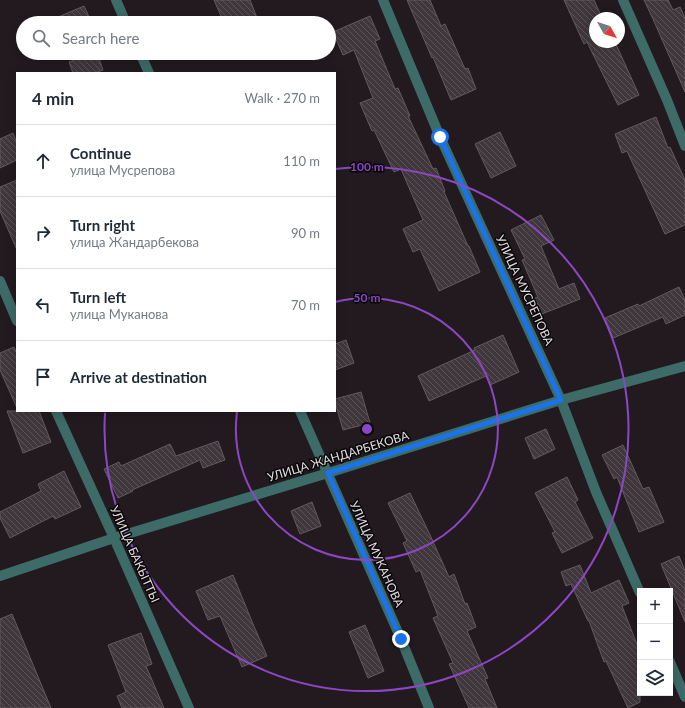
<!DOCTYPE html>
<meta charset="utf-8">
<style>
body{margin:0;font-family:Lato,sans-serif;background:#f2f2f3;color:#1f2937}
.controls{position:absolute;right:12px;bottom:12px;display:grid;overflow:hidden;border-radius:0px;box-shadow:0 2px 10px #0003}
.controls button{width:36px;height:36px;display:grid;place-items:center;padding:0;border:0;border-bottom:1px solid #e0e1e3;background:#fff;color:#1f2937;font:20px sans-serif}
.compass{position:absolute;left:589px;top:12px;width:36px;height:36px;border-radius:50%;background:#fff;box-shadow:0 2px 10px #0003;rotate:129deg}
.stop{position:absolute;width:12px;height:12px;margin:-9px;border:3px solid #1a73e8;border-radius:50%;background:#fff}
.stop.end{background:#1a73e8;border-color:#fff;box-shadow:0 1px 4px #0008}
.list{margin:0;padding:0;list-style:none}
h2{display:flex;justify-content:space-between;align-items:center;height:52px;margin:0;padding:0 16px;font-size:17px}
h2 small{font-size:13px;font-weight:400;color:#747a83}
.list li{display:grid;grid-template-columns:26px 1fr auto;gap:12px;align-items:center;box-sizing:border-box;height:72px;padding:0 16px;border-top:1px solid #e0e1e3}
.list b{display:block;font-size:15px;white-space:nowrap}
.list p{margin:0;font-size:13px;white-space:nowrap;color:#747a83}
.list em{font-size:13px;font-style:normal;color:#747a83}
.icon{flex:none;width:22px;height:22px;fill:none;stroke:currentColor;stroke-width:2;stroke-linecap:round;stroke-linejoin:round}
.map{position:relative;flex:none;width:685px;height:708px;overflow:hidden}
.search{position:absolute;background:#fff;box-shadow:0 2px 10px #0003;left:16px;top:16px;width:320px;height:44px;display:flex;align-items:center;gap:10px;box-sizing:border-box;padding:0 14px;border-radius:22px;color:#747a83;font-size:15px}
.panel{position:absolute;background:#fff;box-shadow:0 2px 10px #0003;left:16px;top:72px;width:320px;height:340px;border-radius:0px}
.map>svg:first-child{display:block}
.building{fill:url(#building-back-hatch);stroke:#635a5f}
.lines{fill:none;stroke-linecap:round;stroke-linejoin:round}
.minor{stroke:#3d6b67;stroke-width:10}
.tertiary{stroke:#3d6b67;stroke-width:10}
.route{stroke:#1a73e8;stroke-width:5}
.ring{fill:none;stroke:#8b47c4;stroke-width:2}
.labels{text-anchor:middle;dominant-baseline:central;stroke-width:3;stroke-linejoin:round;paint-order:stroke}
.street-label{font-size:12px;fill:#e3dde0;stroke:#090608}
.centre{fill:#8b47c4;stroke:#090608;stroke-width:2}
.ring-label{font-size:12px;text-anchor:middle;font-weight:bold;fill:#8b47c4;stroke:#090608;stroke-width:3;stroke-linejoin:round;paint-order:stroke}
</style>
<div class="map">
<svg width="685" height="708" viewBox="0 0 685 708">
<defs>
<pattern id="building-back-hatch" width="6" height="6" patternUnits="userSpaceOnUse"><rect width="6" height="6" fill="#40373c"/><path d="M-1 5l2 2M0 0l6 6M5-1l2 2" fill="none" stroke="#5b5458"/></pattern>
</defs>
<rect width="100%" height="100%" fill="#221a1f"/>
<!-- building -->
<g class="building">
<path d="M 214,0 L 250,0 L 259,23 L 224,23 Z"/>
<path d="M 407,0 L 430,0 L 441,26 L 445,24 L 465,69 L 468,68 L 476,89 L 451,100 L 433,57 L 432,58 Z"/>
<path d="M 564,0 L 594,0 L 602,18 L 595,18 L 595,42 L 615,42 L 639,95 L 618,105 L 587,42 L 584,44 Z"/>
<path d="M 644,0 L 668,0 L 673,10 L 680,7 L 685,18 L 685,92 L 653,19 Z"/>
<path d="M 84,6 L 92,23 L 44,23 Z"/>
<path d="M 370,16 L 380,39 L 375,41 L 395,89 L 398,88 L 410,116 L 408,116 L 433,169 L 436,168 L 445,191 L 444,192 L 468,246 L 469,246 L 480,272 L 439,291 L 420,249 L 413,252 L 403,229 L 423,220 L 401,169 L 394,172 L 374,130 L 372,131 L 360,103 L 373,98 L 354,50 L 343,55 L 333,32 Z"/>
<path d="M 93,53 L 97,53 L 103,70 L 94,73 L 73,73 L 69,62 Z"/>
<path d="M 656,117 L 668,148 L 670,147 L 685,180 L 685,225 L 665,234 L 627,151 L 622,153 L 615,134 Z"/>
<path d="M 500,132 L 516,166 L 491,178 L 475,144 Z"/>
<path d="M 13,133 L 17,143 L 17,160 L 0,168 L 0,139 Z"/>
<path d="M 17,180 L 17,250 L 0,211 L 0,187 Z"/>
<path d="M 541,215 L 554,240 L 541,246 L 559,289 L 574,283 L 580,299 L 539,315 L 533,299 L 538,297 L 522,260 L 525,259 L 511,230 Z"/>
<path d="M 679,287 L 685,300 L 685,315 L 666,324 L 663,317 L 613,338 L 605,318 L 638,304 L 639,306 Z"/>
<path d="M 503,335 L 519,372 L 490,385 L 486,376 L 429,401 L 418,376 L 475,350 L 474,348 Z"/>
<path d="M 346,340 L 354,363 L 335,370 L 335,344 Z"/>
<path d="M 14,347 L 17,354 L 17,408 L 0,370 L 0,353 Z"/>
<path d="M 361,392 L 370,423 L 343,430 L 335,402 L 335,399 Z"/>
<path d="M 7,411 L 39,411 L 51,442 L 23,453 Z"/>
<path d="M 546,429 L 555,449 L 534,459 L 525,438 Z"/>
<path d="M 218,441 L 225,460 L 203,468 L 200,460 L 132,490 L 133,491 L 118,498 L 104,469 L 119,462 L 121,466 L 170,444 L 176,456 Z"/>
<path d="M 623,445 L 643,489 L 649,487 L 664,522 L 639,532 L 617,477 L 614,479 L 602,455 Z"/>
<path d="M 64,471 L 81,507 L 55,519 L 53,516 L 10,538 L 0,518 L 0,512 L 41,491 L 38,484 Z"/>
<path d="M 567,477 L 578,500 L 575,502 L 593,538 L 562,553 L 552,533 L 555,532 L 535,493 Z"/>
<path d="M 410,493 L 430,535 L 449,577 L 454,574 L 465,604 L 467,603 L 476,627 L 467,631 L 488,678 L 485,679 L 497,708 L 469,708 L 449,664 L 453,663 L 433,618 L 438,616 L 420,570 L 416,572 L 403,543 L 407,541 L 388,503 Z"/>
<path d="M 312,502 L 321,526 L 300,534 L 291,511 Z"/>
<path d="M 679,556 L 685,571 L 685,622 L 661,564 Z"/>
<path d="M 580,565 L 591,593 L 619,580 L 629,603 L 622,606 L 640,652 L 640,702 L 628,708 L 606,661 L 604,662 L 589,621 L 588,621 L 571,584 L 566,586 L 561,572 Z"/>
<path d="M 233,575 L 253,624 L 267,656 L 242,667 L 220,616 L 208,620 L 196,591 Z"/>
<path d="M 12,614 L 51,708 L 0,708 L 0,619 Z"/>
<path d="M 365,625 L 384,671 L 368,678 L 349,632 Z"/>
<path d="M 141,633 L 152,664 L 146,666 L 164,708 L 122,708 L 117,696 L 126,692 L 108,645 Z"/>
</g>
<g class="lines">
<!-- minor -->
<g class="minor">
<path d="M 116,0 L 126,23"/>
<path d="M 383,0 L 440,137 L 561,400 L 596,492 L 640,593"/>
<path d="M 623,0 L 667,100 L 685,146"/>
<path d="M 140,53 L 149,73"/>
<path d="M 0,281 L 17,321"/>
<path d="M 56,411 L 114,538 L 189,708"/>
<path d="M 300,411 L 401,639 L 429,708"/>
<path d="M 670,662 L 685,697"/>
</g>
<!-- tertiary -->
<path class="tertiary" d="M 0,576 L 114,538 L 328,473 L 561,400 L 685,366"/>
</g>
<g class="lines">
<!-- route -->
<path class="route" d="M 401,639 L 328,473 L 561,400 L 440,137"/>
</g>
<!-- distance rings -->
<g class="ring">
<path d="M335 302A131 131 0 1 1 237 412"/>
<path d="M335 169A262 262 0 1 1 105 413"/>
</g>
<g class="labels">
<!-- street labels -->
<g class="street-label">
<text transform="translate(525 290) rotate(65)">УЛИЦА МУСРЕПОВА</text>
<text transform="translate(338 456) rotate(-17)">УЛИЦА ЖАНДАРБЕКОВА</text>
<text transform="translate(135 554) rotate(66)">УЛИЦА БАКЫТТЫ</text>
<text transform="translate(377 554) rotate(66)">УЛИЦА МУКАНОВА</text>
</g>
</g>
<circle cx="367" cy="429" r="6" class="centre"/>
<g class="ring-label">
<text x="367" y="171">100 m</text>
<text x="367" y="302">50 m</text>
</g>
</svg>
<div class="controls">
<button>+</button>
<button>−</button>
<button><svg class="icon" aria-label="layers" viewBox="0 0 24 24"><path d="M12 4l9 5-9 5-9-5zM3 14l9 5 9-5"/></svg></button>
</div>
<svg class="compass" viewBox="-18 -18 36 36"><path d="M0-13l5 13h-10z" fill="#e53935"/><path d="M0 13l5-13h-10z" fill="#747a83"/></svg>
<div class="stop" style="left:440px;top:137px"></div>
<div class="stop end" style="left:401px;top:639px"></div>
<div class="search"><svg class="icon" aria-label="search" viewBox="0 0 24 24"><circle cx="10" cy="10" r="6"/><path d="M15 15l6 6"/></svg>Search here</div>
<section class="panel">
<h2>4 min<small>Walk · 270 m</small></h2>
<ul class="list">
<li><svg class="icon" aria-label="ahead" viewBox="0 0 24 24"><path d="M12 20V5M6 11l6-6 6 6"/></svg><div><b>Continue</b><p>улица Мусрепова</p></div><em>110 m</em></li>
<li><svg class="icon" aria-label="right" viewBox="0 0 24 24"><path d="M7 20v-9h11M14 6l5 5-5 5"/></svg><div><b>Turn right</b><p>улица Жандарбекова</p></div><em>90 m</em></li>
<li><svg class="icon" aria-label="left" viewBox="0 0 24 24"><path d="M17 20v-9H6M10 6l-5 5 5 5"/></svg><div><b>Turn left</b><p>улица Муканова</p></div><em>70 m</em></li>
<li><svg class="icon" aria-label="arrive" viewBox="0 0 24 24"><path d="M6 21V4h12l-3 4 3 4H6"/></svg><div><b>Arrive at destination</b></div></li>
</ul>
</section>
</div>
